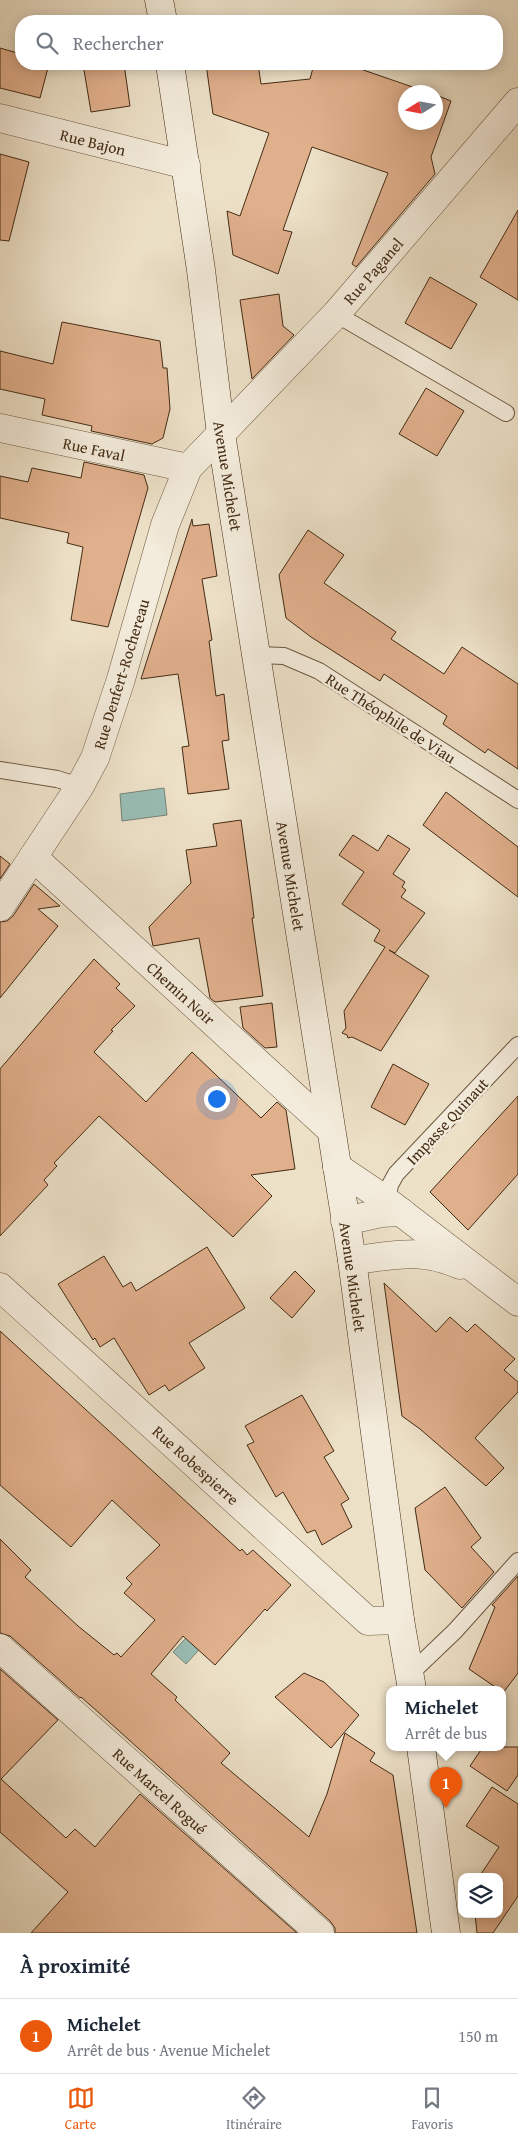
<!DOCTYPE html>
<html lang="fr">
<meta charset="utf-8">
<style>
body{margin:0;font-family:"Gentium Book Plus",serif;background:#f6f6f7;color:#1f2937}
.controls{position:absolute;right:15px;bottom:15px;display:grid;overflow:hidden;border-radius:10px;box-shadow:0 2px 12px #0003}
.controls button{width:45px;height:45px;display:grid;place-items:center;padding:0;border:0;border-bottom:1px solid #e0e1e3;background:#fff;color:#1f2937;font:25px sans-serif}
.compass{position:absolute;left:398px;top:85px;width:45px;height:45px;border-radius:50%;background:#fff;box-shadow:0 2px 12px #0003;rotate:259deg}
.you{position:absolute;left:216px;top:1098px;width:18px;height:18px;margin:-12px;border:4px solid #fff;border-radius:50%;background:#1a73e8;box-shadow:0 0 0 8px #1a73e833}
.badge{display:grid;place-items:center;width:32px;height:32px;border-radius:50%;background:#ea580c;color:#fff;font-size:16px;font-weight:700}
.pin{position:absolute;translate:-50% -41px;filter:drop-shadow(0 1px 2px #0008)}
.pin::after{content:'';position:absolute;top:26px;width:18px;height:15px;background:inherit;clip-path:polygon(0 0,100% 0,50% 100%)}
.popup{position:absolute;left:386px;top:1686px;width:120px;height:65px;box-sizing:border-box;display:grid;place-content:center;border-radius:10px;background:#fff;filter:drop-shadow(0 1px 4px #0005);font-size:16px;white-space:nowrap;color:#747a83}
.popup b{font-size:19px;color:#1f2937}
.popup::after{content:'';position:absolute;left:50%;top:100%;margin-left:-10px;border:10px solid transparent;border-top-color:#fff}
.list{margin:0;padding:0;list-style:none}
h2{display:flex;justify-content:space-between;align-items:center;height:65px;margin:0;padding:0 20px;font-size:21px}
h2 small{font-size:16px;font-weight:400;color:#747a83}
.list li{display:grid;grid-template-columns:32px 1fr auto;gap:15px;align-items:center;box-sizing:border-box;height:75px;padding:0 20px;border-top:1px solid #e0e1e3}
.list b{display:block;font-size:19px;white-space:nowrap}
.list p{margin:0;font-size:16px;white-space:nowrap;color:#747a83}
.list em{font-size:16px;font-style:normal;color:#747a83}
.icon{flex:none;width:28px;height:28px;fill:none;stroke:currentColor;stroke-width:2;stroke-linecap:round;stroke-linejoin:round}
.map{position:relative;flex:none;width:518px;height:1933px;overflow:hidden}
.search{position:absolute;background:#fff;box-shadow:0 2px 12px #0003;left:15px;right:15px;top:15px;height:55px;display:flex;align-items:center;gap:12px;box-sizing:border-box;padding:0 18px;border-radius:20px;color:#747a83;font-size:19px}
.sheet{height:140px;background:#fff}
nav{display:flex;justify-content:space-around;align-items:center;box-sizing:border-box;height:70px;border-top:1px solid #e0e1e3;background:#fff;font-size:14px;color:#747a83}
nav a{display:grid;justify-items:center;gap:2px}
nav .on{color:#ea580c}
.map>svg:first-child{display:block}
.water{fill:#99bdb5;stroke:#778375}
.building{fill:#e0af8c;stroke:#442c14}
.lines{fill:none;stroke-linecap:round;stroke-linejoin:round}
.lane-casing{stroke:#6e5941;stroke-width:18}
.street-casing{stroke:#6e5941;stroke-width:29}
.secondary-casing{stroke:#442c14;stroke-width:29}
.lane{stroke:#f3ebdb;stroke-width:16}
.street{stroke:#f3ebdb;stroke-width:28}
.secondary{stroke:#f3ebdb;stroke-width:28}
.labels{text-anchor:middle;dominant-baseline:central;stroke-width:5;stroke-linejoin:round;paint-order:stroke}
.street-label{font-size:16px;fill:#442c14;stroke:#f3ebdb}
</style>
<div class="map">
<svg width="518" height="1933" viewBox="0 0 518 1933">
<rect width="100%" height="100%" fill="#ece0c7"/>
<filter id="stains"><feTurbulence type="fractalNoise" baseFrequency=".004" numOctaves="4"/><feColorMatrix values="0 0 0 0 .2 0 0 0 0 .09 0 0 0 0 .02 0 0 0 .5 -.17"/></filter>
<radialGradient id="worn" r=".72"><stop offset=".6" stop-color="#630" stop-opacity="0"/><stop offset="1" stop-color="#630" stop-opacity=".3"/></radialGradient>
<!-- water -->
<g class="water">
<path d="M 164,788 L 167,815 L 122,821 L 120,794 Z"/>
<path d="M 198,1625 L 208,1640 L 186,1664 L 173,1652 Z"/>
</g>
<!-- building -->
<g class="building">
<path d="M 0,48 L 21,54 L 21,64 L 49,64 L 40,98 L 0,88 Z"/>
<path d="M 83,64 L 124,64 L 130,106 L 91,112 Z"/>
<path d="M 206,64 L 258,64 L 261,84 L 310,79 L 314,64 L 346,64 L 427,92 L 406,92 L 406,122 L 436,122 L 436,95 L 451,101 L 431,157 L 435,174 L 356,267 L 352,264 L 388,173 L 312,147 L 283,230 L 292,232 L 278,274 L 233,255 L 227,211 L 240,216 L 269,133 L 213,114 Z"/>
<path d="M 0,154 L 29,162 L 9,241 L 0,240 Z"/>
<path d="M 518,210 L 518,300 L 480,277 Z"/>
<path d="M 430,277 L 477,304 L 451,349 L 405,323 Z"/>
<path d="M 279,294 L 283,326 L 294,335 L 252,379 L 240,300 Z"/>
<path d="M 62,322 L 160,341 L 163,368 L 167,368 L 170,409 L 163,438 L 152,444 L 91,431 L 92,426 L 42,415 L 45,399 L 0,389 L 0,351 L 53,364 Z"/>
<path d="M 426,388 L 464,411 L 437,456 L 399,434 Z"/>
<path d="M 84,462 L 144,475 L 148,488 L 108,627 L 71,620 L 83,547 L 67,543 L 69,533 L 0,518 L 0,476 L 28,482 L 32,468 L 81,478 Z"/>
<path d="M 192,519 L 193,526 L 209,524 L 217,576 L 202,579 L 212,640 L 209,641 L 216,696 L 224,694 L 229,740 L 222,741 L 229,789 L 188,794 L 182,747 L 189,746 L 178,674 L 141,679 Z"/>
<path d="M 308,530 L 344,555 L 324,583 L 396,632 L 391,639 L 444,674 L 462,647 L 518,684 L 518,769 L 488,749 L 485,753 L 443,724 L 447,716 L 384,674 L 380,681 L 311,637 L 286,618 L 279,575 Z"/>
<path d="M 446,792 L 518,847 L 518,897 L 423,825 Z"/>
<path d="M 241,820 L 252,901 L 254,918 L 252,918 L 263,996 L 215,1002 L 210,998 L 199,938 L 153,946 L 149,927 L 191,883 L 186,850 L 217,846 L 213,824 Z"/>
<path d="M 353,835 L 378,851 L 388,835 L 410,849 L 393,874 L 405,882 L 402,887 L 406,890 L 401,897 L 425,913 L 395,953 L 389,950 L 429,976 L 381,1051 L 352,1037 L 348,1038 L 347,1035 L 342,1033 L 346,1028 L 344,1011 L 385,947 L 374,941 L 380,930 L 342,904 L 364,872 L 339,855 Z"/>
<path d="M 0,856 L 10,864 L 0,879 Z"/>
<path d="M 34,884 L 60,906 L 38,909 L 58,926 L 0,998 L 0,922 L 7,921 L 13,916 Z"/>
<path d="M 94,959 L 120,984 L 116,988 L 135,1006 L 111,1030 L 113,1031 L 94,1052 L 146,1102 L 192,1052 L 261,1118 L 277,1102 L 286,1110 L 295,1169 L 251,1175 L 272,1196 L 233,1237 L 99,1116 L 54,1163 L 57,1166 L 44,1180 L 48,1185 L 0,1236 L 0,1069 Z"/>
<path d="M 272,1003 L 277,1047 L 265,1048 L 243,1028 L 240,1007 Z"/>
<path d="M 393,1064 L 429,1084 L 405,1125 L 371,1107 Z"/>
<path d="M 518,1096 L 518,1174 L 468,1230 L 430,1192 Z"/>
<path d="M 207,1247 L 245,1308 L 189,1343 L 205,1368 L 169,1391 L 165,1385 L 149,1395 L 114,1338 L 100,1347 L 95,1338 L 93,1340 L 58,1284 L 104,1256 L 123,1287 L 131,1282 L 136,1291 Z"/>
<path d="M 295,1271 L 315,1291 L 292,1318 L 270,1298 Z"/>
<path d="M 384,1283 L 436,1332 L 450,1317 L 467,1332 L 475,1324 L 515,1359 L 504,1370 L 518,1382 L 518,1392 L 475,1438 L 504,1468 L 486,1486 L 420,1429 L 402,1416 Z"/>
<path d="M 0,1331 L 240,1551 L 242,1549 L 247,1555 L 253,1550 L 291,1585 L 267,1611 L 265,1609 L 215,1665 L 183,1636 L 151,1674 L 177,1697 L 175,1700 L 230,1753 L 221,1763 L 309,1837 L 327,1794 L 345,1733 L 375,1753 L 370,1761 L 393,1775 L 417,1933 L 335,1933 L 335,1928 L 330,1921 L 98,1712 L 81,1697 L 80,1698 L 10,1636 L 0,1633 L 0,1539 L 31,1570 L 25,1577 L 78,1626 L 114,1655 L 117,1653 L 121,1657 L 155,1620 L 124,1593 L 132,1584 L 126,1578 L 160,1545 L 112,1500 L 71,1547 L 0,1485 Z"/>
<path d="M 302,1395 L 334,1451 L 324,1457 L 349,1499 L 341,1504 L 352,1527 L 322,1545 L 315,1530 L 307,1533 L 283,1492 L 276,1497 L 247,1445 L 254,1442 L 245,1426 Z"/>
<path d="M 445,1487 L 481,1538 L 471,1547 L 494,1572 L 462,1608 L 425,1570 L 415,1508 Z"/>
<path d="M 518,1576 L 518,1673 L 503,1693 L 502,1689 L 498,1689 L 469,1669 L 495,1607 L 492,1605 Z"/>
<path d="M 0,1669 L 58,1720 L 1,1779 L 66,1838 L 75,1829 L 95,1847 L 140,1794 L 297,1933 L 31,1933 L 68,1892 L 0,1832 Z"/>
<path d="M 304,1673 L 324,1682 L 359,1715 L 331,1748 L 275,1697 Z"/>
<path d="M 483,1747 L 518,1747 L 518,1775 L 507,1791 L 470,1766 Z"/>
<path d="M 492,1787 L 518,1804 L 518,1896 L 493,1933 L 477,1933 L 475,1914 L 499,1914 L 499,1877 L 479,1877 L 499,1847 L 466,1826 Z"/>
</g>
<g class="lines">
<!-- lane casing -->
<g class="lane-casing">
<g id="lane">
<path d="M 336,314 L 506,413"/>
<path d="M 257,655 L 284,656 L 319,671 L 518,800"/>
<path d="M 0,770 L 57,779 L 80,786"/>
<path d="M 387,1202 L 390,1185 L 396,1174 L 518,1045"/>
<path d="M 410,1674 L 455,1631 L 518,1561"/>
</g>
</g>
<!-- street casing -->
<g class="street-casing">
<g id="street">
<path d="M 0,118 L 186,165"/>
<path d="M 0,428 L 188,468"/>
<path d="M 33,857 L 330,1129"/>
<path d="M 0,907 L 80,786 L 95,758 L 121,679 L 165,525 L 188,468 L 336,314 L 518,102"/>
<path d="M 337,1167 L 380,1196 L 518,1302"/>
<path d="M 345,1221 L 381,1213 L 401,1212"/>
<path d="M 352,1260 C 394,1256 419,1247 460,1265"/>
<path d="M 0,1287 L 368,1621 L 400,1620"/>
<path d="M 0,1648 L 320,1933"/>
</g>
</g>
<!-- secondary casing -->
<g class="secondary-casing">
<g id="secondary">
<path d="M 159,0 L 163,21"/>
<path d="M 170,64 L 201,270 L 221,434 L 352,1260 L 400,1620 L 412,1689"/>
<path d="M 421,1747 L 446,1933"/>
</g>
</g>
<!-- lane -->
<use href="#lane" class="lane"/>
<!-- street -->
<use href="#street" class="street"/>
<!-- secondary -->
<use href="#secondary" class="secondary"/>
</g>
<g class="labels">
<!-- street labels -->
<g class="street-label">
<text transform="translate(93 142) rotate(14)">Rue Bajon</text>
<text transform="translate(373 271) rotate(-49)">Rue Paganel</text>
<text transform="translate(94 449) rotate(12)">Rue Faval</text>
<text transform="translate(228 476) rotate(81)">Avenue Michelet</text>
<text transform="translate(121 674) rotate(-73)">Rue Denfert-Rochereau</text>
<text transform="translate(391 718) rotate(33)">Rue Théophile de Viau</text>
<text transform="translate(291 876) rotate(81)">Avenue Michelet</text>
<text transform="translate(181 993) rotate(42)">Chemin Noir</text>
<text transform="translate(447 1121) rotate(-47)">Impasse Quinaut</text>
<text transform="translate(353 1277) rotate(82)">Avenue Michelet</text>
<text transform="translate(196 1465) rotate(42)">Rue Robespierre</text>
<text transform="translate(160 1791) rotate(42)">Rue Marcel Rogué</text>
</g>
</g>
<rect width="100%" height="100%" filter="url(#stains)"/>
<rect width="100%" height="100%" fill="url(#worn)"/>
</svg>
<div class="controls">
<button><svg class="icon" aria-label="layers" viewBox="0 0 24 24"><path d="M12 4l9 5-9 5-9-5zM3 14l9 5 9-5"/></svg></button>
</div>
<svg class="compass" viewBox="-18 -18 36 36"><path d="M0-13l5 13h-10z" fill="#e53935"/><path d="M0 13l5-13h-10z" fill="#747a83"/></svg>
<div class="you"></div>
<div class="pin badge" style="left:446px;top:1808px">1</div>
<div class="popup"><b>Michelet</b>Arrêt de bus</div>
<div class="search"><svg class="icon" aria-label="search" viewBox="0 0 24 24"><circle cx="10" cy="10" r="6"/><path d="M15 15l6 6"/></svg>Rechercher</div>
</div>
<section class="sheet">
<h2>À proximité<small></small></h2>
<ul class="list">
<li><span class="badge">1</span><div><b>Michelet</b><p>Arrêt de bus · Avenue Michelet</p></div><em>150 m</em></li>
</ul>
</section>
<nav>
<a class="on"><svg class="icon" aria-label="map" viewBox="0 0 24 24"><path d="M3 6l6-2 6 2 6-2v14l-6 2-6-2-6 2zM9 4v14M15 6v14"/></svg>Carte</a>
<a><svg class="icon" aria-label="directions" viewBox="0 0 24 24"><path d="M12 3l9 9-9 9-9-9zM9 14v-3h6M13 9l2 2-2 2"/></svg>Itinéraire</a>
<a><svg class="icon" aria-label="saved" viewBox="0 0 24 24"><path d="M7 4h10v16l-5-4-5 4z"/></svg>Favoris</a>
</nav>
